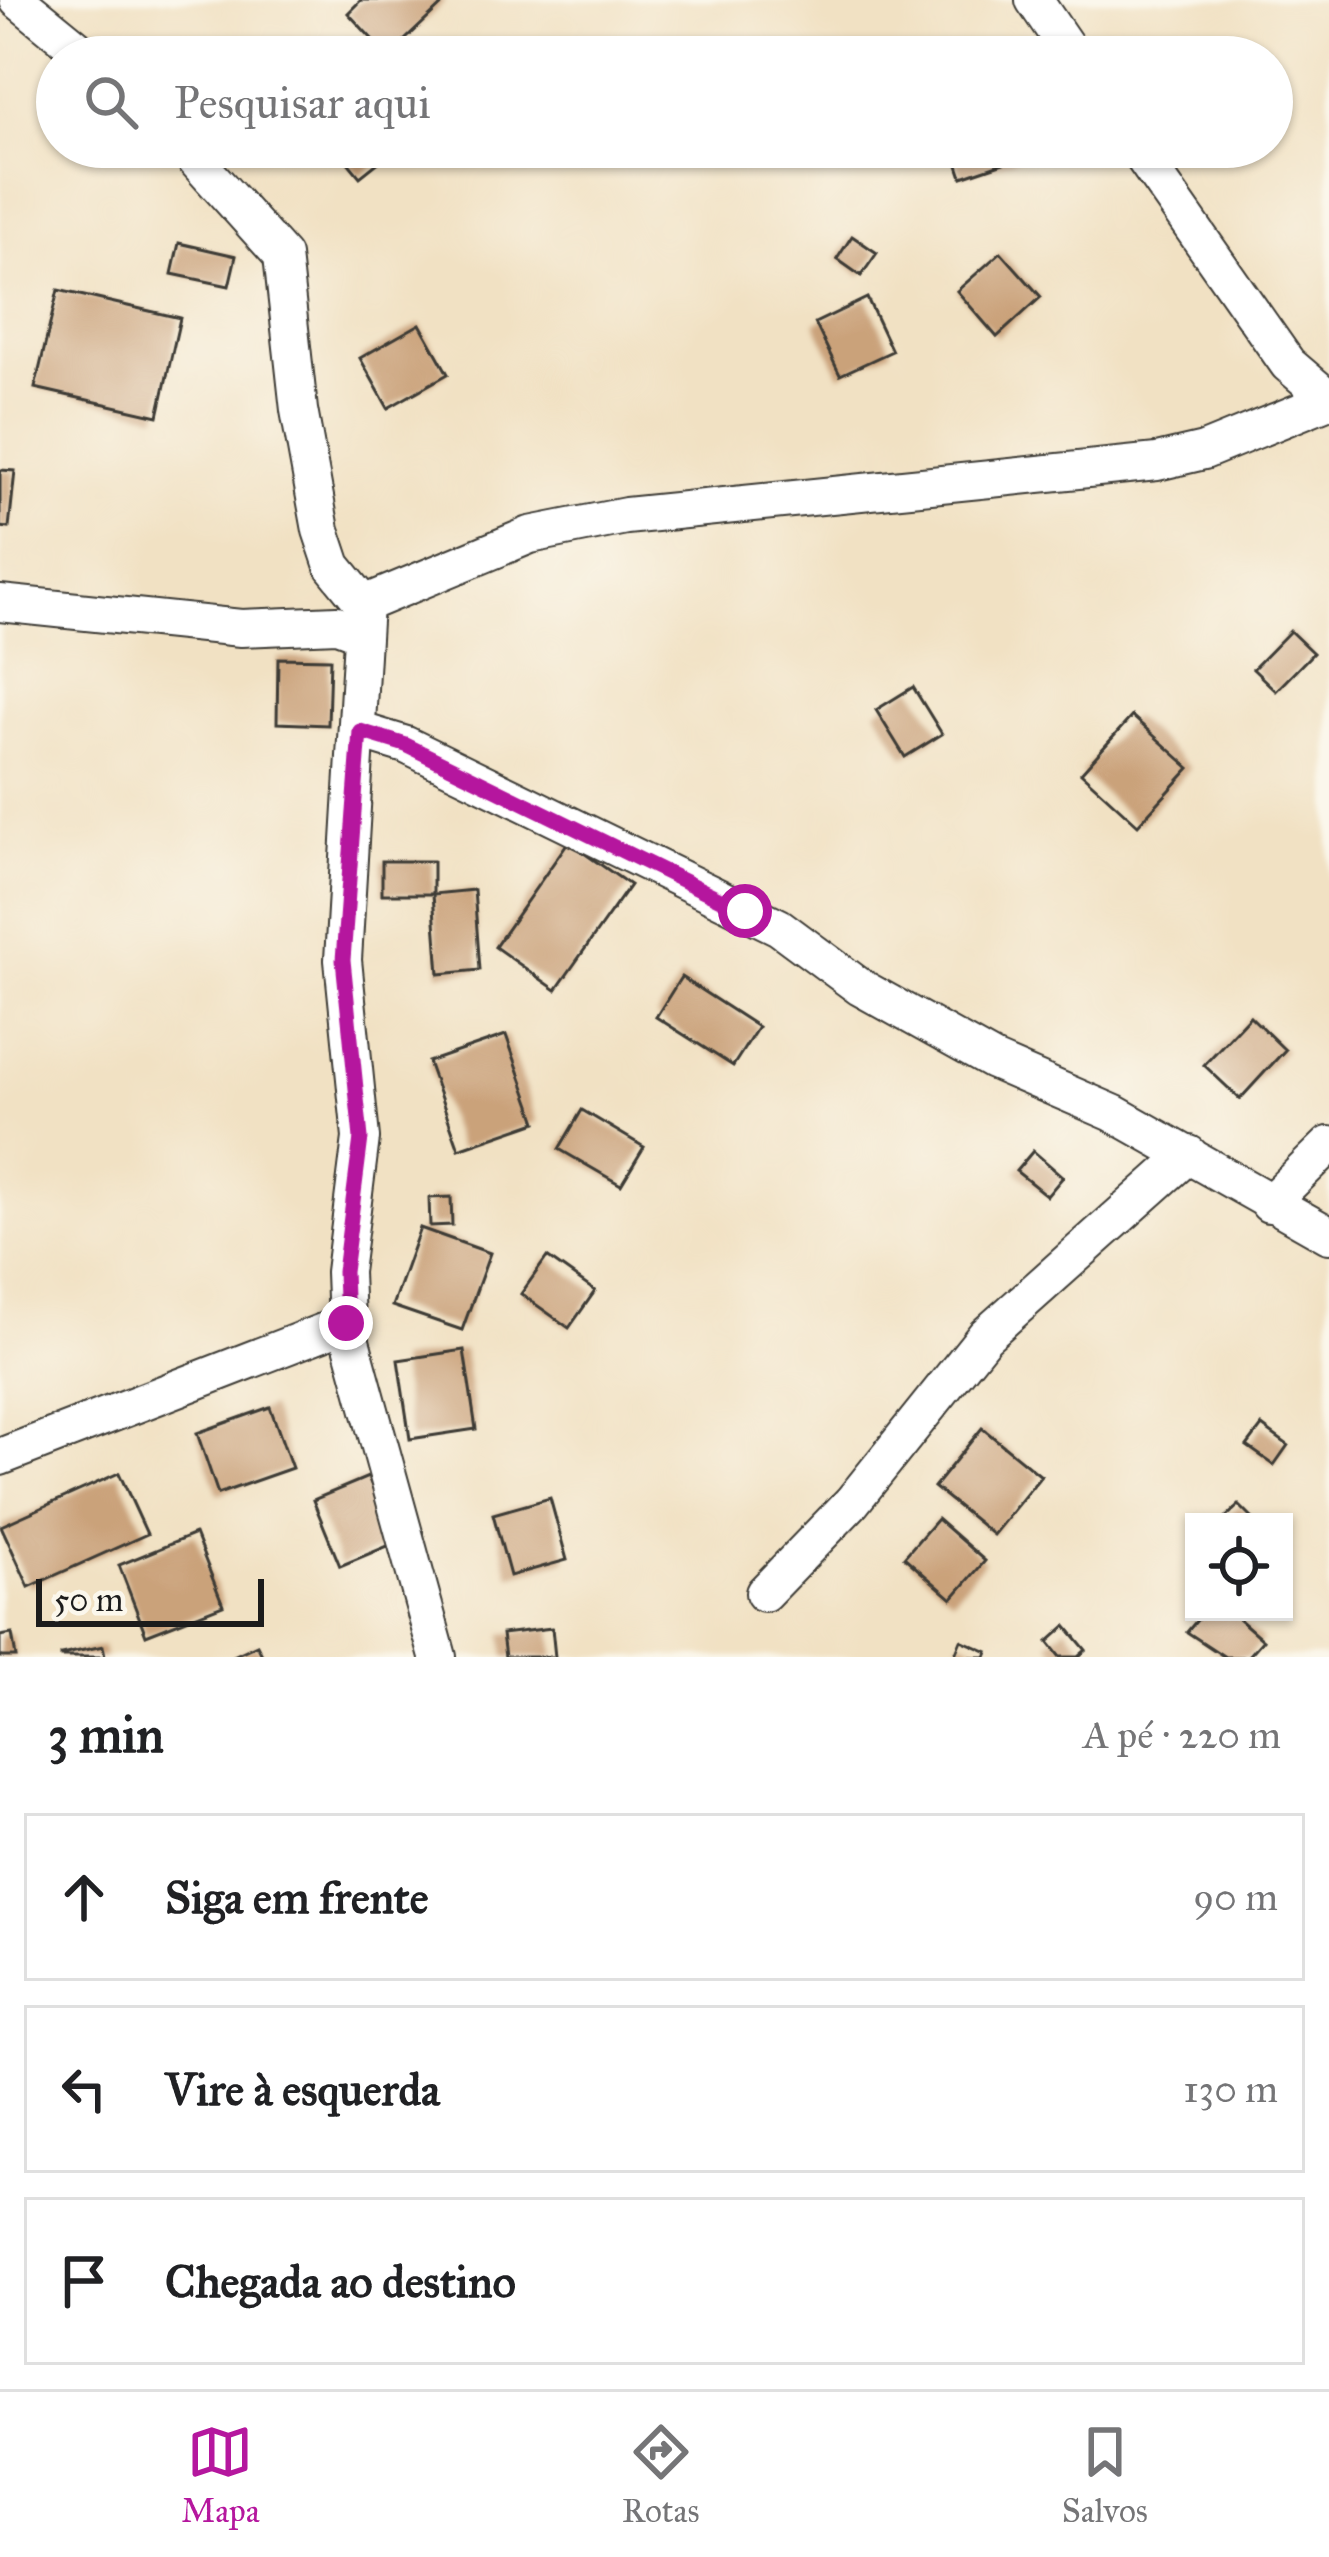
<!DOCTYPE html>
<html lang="pt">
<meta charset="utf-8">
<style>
body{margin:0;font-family:"IM FELL Great Primer",serif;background:#f2f2f2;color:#202124}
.controls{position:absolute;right:36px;bottom:36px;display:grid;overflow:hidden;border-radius:0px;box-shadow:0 3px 9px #0004}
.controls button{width:108px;height:108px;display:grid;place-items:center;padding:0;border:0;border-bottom:3px solid #e0e0e0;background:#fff;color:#202124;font:60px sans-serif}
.scale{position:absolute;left:36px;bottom:30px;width:228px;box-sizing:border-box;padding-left:12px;border:6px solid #1c1c1c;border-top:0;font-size:33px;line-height:42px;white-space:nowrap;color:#1c1c1c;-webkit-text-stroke:9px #fbf7ec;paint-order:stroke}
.stop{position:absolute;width:36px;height:36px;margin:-27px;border:9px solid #b5179e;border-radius:50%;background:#fff}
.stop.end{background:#b5179e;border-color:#fff;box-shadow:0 3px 12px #0008}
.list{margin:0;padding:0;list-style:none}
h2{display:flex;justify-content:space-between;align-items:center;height:156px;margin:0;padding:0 48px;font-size:51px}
h2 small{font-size:39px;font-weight:400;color:#757577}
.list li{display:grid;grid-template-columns:78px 1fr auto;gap:36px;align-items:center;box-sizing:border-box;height:168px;margin:0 24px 24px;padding:0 24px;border:3px solid #e0e0e0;border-radius:0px}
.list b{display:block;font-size:45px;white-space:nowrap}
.list em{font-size:39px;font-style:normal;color:#757577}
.icon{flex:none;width:66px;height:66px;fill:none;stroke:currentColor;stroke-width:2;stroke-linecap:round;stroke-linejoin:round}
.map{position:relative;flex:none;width:1329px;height:1657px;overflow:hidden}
.search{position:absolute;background:#fff;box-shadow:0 3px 9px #0004;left:36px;right:36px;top:36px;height:132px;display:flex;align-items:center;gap:30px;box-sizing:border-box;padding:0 42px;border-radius:66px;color:#757577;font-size:45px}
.sheet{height:732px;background:#fff}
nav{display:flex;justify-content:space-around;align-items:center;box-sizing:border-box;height:168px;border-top:3px solid #e0e0e0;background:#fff;font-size:33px;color:#757577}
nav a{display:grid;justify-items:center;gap:6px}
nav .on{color:#b5179e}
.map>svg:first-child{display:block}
.building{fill:#caa27a}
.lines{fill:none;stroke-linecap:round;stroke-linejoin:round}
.minor-casing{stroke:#3c3a35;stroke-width:40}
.minor{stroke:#fff;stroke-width:36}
.route{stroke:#b5179e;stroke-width:15}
</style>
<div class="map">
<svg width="1329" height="1657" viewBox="0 0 1329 1657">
<rect width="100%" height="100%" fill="#fbf7ec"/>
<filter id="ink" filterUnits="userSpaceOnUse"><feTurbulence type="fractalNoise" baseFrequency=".00833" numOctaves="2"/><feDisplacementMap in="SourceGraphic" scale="24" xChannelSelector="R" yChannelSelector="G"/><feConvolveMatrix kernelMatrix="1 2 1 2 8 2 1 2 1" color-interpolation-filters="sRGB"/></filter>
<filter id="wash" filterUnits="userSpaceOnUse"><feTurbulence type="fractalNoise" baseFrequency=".004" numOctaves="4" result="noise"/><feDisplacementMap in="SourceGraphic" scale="48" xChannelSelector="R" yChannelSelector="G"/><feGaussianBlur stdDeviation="2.7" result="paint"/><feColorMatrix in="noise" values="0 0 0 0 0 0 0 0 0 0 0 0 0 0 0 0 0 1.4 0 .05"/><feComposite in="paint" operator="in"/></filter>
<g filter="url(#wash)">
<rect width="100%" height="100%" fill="#f1e1c3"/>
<g id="blocks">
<!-- building -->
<g class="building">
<path d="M 361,0 L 447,0 L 388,56 L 348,13 Z"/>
<path d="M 352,147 L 376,147 L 385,157 L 360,177 L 342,155 Z"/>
<path d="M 952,147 L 1017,147 L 1021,157 L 962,177 Z"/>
<path d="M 852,236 L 877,253 L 861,276 L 837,259 Z"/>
<path d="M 179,243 L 236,256 L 229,286 L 172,274 Z"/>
<path d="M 1001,252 L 1041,297 L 997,337 L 957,291 Z"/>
<path d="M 58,290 L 180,318 L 158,416 L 35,388 Z"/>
<path d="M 867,298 L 892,351 L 840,375 L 815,323 Z"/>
<path d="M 420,324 L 448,374 L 388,408 L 360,358 Z"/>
<path d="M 0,470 L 15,471 L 9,528 L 0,527 Z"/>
<path d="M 1290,631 L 1313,653 L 1276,691 L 1253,669 Z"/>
<path d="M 278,658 L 330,659 L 328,725 L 277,723 Z"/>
<path d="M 913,687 L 942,734 L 905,757 L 876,710 Z"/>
<path d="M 1132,716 L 1190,768 L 1138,825 L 1081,773 Z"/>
<path d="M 568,842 L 630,885 L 556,990 L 495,947 Z"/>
<rect x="382" y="861" width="51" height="33"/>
<path d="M 474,890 L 480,970 L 439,974 L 433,894 Z"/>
<path d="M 681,977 L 758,1027 L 733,1066 L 656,1017 Z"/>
<path d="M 1250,1016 L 1285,1050 L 1240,1099 L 1204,1065 Z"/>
<path d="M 506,1035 L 537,1122 L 459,1149 L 428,1062 Z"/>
<path d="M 582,1110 L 644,1147 L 621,1185 L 559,1149 Z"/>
<path d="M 1033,1151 L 1063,1177 L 1047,1196 L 1016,1171 Z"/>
<path d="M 451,1197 L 452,1225 L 430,1226 L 429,1198 Z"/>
<path d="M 420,1228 L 490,1253 L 462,1330 L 392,1306 Z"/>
<path d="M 547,1257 L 595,1291 L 569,1328 L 521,1294 Z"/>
<path d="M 464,1350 L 476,1429 L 410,1439 L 398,1360 Z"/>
<path d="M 270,1407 L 292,1468 L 218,1494 L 197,1433 Z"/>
<path d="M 1262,1426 L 1288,1445 L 1274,1465 L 1247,1446 Z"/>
<path d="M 982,1428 L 1041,1476 L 993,1535 L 934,1487 Z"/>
<path d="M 119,1473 L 147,1534 L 29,1587 L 1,1526 Z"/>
<path d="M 368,1477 L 395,1543 L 340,1566 L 313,1500 Z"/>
<path d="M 550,1498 L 567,1560 L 510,1576 L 493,1514 Z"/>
<path d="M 1239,1505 L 1256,1522 L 1221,1522 Z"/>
<path d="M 937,1519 L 985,1561 L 952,1599 L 904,1557 Z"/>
<path d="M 195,1534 L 223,1605 L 146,1635 L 119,1565 Z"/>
<path d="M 1204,1612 L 1231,1612 L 1263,1640 L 1248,1657 L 1225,1657 L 1187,1632 Z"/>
<path d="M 1066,1626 L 1086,1650 L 1078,1657 L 1060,1657 L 1048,1642 Z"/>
<path d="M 552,1628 L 555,1657 L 505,1657 L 502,1634 Z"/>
<path d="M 12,1634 L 16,1657 L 0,1657 L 0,1636 Z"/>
<path d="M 961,1640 L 988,1652 L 986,1657 L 954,1657 Z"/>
<path d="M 257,1645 L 263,1657 L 231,1657 Z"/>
<path d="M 103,1646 L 105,1657 L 61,1657 L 61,1655 Z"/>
</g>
</g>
</g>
<g filter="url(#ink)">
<use href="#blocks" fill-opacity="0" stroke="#3c3a35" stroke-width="3"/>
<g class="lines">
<!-- minor casing -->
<g class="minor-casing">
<g id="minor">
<path d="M 18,0 L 88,57"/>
<path d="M 1034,0 L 1073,57"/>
<path d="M 184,147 L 282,256 L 299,410 L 321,530 L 333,566 L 364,604"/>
<path d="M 1136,147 L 1288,364 L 1329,399"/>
<path d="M 0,603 L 241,628 L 337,624 L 361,633"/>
<path d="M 364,604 L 343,960 L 361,1138 L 344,1272 L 346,1323 L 438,1657"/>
<path d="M 364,604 L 530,535 L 626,516 L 1157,462 L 1204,451 L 1329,400"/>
<path d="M 360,731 L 406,745 L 779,927 L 860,987 L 993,1061 L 1113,1113 L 1329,1235"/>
<path d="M 1269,1204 L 1329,1145"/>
<path d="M 0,1457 L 346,1323"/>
<path d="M 764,1593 L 852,1502 L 985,1336 L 1189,1154"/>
</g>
</g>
<!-- minor -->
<use href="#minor" class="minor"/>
</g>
</g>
<g class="lines" filter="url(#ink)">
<!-- route -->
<path class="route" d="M 346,1323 L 344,1272 L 361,1138 L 343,960 L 360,731 L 406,745 L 745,911"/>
</g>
</svg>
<div class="controls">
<button><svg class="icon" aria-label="locate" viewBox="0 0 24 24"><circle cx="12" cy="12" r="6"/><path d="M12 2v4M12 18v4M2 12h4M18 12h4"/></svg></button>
</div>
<div class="scale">50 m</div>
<div class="stop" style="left:745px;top:911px"></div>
<div class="stop end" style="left:346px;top:1323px"></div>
<div class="search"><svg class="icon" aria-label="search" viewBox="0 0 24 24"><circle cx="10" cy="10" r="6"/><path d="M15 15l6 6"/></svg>Pesquisar aqui</div>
</div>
<section class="sheet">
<h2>3 min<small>A pé · 220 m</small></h2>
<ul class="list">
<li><svg class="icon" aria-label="ahead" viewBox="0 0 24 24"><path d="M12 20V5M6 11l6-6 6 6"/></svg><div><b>Siga em frente</b></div><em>90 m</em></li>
<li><svg class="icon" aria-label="left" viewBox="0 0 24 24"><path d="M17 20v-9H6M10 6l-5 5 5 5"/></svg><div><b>Vire à esquerda</b></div><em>130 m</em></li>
<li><svg class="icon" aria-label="arrive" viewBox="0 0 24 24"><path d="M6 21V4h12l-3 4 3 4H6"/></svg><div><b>Chegada ao destino</b></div></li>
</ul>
</section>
<nav>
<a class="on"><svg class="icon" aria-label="map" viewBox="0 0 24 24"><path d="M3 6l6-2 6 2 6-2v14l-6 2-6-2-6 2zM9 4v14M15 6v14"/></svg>Mapa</a>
<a><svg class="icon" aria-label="directions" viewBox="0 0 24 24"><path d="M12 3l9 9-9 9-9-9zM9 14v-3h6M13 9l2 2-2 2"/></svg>Rotas</a>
<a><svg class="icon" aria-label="saved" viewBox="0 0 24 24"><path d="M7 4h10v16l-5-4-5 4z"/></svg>Salvos</a>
</nav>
